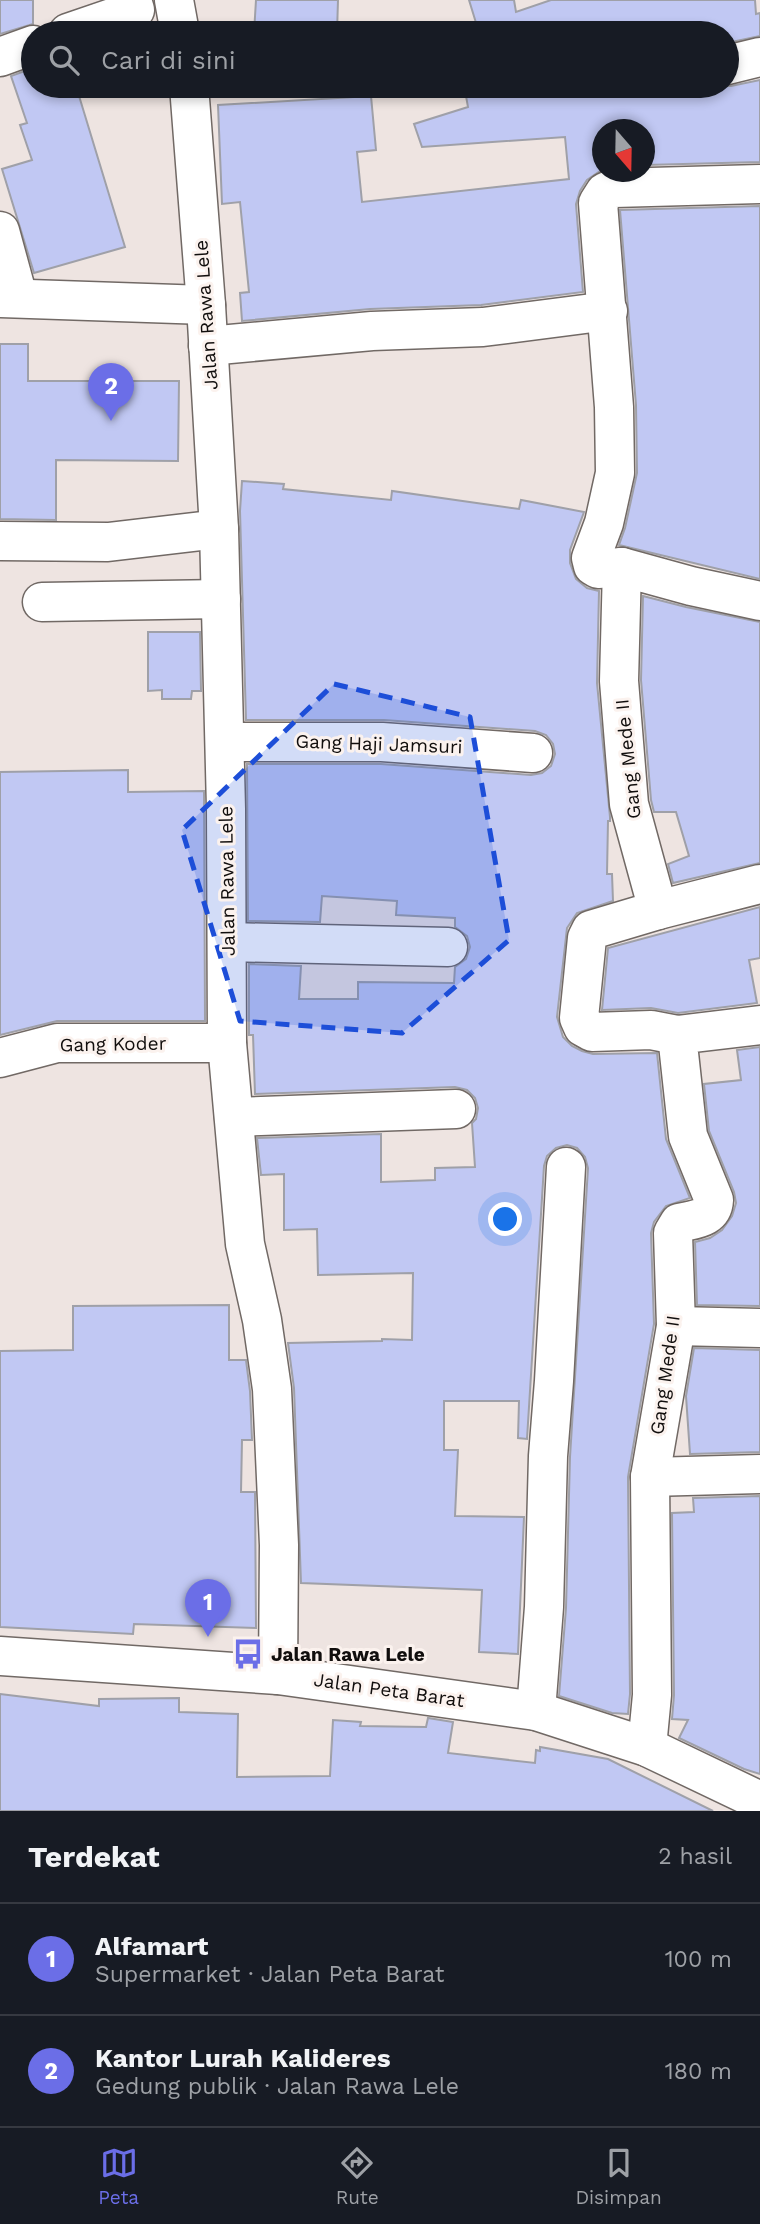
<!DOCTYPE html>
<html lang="id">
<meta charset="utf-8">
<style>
body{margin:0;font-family:"Work Sans",sans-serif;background:#20242c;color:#f1f3f6}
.compass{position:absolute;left:592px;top:119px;width:63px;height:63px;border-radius:50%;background:#171b24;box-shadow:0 4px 10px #0003;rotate:160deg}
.you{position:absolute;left:506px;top:1220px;width:24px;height:24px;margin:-18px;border:5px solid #fff;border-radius:50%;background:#1a73e8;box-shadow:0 0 0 10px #1a73e833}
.badge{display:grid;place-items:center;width:46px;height:46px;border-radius:50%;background:#6b6ee7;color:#fff;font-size:23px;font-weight:700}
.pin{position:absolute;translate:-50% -58px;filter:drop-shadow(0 2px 4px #0008)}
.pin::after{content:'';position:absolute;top:37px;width:24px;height:21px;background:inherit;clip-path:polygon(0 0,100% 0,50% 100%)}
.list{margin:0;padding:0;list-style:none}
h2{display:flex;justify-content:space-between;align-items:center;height:91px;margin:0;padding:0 28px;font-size:30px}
h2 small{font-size:23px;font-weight:400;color:#9ea1a6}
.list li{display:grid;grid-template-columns:46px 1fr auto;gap:21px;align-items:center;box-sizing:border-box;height:112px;padding:0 28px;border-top:2px solid #363941}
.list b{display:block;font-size:26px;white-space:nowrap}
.list p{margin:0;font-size:23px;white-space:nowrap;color:#9ea1a6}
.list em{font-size:23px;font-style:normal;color:#9ea1a6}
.icon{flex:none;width:38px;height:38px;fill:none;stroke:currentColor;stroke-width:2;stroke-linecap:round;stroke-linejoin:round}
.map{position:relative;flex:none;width:760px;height:1811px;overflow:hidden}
.search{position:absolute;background:#171b24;box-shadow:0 4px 10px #0003;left:21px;right:21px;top:21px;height:77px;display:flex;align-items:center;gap:18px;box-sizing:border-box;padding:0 24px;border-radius:38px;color:#9ea1a6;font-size:26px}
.sheet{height:315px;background:#171b24}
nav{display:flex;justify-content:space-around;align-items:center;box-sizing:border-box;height:98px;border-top:2px solid #363941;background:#171b24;font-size:19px;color:#9ea1a6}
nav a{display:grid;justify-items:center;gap:4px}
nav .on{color:#6b6ee7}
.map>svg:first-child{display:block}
.building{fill:#c1c8f3;stroke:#9fa0a8;stroke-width:2}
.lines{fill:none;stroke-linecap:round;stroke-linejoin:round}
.minor-casing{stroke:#716965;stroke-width:41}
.major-casing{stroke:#716965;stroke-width:41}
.minor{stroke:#fff;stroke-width:38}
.major{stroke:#fff;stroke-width:38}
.marked{fill:#1d4ed8;fill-opacity:0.2;stroke:#1d4ed8;stroke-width:5;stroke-dasharray:14 9;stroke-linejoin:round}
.labels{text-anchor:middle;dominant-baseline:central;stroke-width:6;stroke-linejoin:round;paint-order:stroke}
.street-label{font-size:19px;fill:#110e0d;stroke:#fbf2ee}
.poi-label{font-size:19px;font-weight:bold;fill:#110e0d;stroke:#fbf2ee;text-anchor:start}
</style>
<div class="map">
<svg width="760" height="1811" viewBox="0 0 760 1811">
<rect width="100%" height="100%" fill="#eee4e1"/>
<!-- building -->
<g class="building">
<path d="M 0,0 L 33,0 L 33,24 L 0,34 Z"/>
<path d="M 256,0 L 338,0 L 337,33 L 254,33 Z"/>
<path d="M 469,0 L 514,0 L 516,12 L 551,0 L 755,0 L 756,14 L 760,13 L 760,36 L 727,43 L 727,33 L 468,33 L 468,29 L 477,26 Z"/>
<path d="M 33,68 L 33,86 L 76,86 L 125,247 L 34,273 L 2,169 L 32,160 L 20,125 L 27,123 L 11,76 Z"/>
<path d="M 760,80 L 760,162 L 645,165 L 645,130 L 603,130 L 603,169 L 587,180 L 580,191 L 576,204 L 583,292 L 481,305 L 370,309 L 242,321 L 240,293 L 249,292 L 240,202 L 222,204 L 218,105 L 371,96 L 376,150 L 357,152 L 362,202 L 569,179 L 565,137 L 422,147 L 414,124 L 468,107 L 466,96 L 499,90 L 500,94 L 542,86 L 731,86 Z"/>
<path d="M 760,206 L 760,579 L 619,545 L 625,528 L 637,473 L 636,405 L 620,210 Z"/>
<path d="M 0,344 L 28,344 L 28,381 L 179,381 L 178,461 L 56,460 L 56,520 L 0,519 Z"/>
<path d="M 242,481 L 284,484 L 283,489 L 391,500 L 392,491 L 519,509 L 521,500 L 584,512 L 570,550 L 570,563 L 576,579 L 587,588 L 599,591 L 597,683 L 610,817 L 610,821 L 608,821 L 607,874 L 612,874 L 613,901 L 577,913 L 567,928 L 557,1017 L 563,1037 L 572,1046 L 582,1051 L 593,1054 L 657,1053 L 666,1139 L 690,1198 L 666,1206 L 654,1222 L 651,1233 L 654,1324 L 628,1477 L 630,1694 L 628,1714 L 612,1713 L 559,1696 L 566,1608 L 570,1457 L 588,1168 L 585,1157 L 577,1148 L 567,1145 L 556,1148 L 547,1156 L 544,1166 L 527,1439 L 518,1438 L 519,1401 L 444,1401 L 444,1450 L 458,1450 L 455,1516 L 524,1517 L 518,1654 L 479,1652 L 482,1590 L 301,1583 L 294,1388 L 288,1343 L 382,1341 L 382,1339 L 412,1340 L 413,1273 L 318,1275 L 317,1229 L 284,1230 L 284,1174 L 261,1175 L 257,1138 L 381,1134 L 381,1182 L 435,1180 L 435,1168 L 475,1167 L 472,1123 L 476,1119 L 478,1108 L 475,1098 L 467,1090 L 455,1087 L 255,1094 L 253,1035 L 249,1035 L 249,964 L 301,966 L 299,999 L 358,999 L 358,982 L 454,983 L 455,967 L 466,959 L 470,947 L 467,936 L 455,927 L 455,918 L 396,915 L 397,901 L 322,896 L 320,922 L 248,921 L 247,764 L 381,764 L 531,775 L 542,773 L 551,766 L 555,754 L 553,744 L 546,735 L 535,731 L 384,720 L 246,720 L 240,511 Z"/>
<path d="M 643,596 L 686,607 L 760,622 L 760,863 L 673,883 L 668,864 L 689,856 L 676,812 L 654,812 L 651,800 L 641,680 Z"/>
<path d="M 148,632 L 200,632 L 201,691 L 192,691 L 191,699 L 162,699 L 162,690 L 148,691 Z"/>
<path d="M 128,770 L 128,792 L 204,791 L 205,1021 L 57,1021 L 0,1035 L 0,772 Z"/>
<path d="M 760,907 L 760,958 L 749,960 L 757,1003 L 678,1013 L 651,1008 L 602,1010 L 608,948 Z"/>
<path d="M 760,1047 L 760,1306 L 697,1305 L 695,1242 L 710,1238 L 722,1230 L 732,1216 L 736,1203 L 734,1192 L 709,1131 L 704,1084 L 741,1080 L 737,1050 Z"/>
<path d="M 229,1305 L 229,1360 L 246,1360 L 250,1391 L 252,1440 L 242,1440 L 241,1492 L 255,1492 L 256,1628 L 134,1624 L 133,1634 L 0,1627 L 0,1351 L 73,1350 L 73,1306 Z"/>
<path d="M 694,1348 L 760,1350 L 760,1452 L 690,1454 L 686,1396 Z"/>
<path d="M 760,1496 L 760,1774 L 744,1769 L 679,1738 L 688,1720 L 672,1719 L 674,1695 L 672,1513 L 694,1512 L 693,1498 Z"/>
<path d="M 0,1694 L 99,1706 L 99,1699 L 179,1698 L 179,1712 L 238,1714 L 237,1777 L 330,1776 L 333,1720 L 361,1722 L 360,1726 L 426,1727 L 428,1718 L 453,1722 L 448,1753 L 535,1763 L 536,1750 L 540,1751 L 540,1747 L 608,1759 L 713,1811 L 0,1811 Z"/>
</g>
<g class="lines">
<!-- minor casing -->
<g class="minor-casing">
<g id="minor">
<path d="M 174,0 L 180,33"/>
<path d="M 68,33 L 135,10 L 132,0"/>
<path d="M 0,57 L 33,45"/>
<path d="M 727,65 L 760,57"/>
<path d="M 189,86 L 206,305 L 219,529 L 226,809 L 227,1043 L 245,1244 L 262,1320 L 272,1389 L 279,1545 L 278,1675"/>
<path d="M 0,231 L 18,297"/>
<path d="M 0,298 L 206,305"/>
<path d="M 208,346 L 372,331 L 483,327 L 608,311"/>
<path d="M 0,541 L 108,542 L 219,529"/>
<path d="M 622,567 L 598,569 L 593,566 L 591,558 L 604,523 L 615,473 L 614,407 L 598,203 L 605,192 L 614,188 L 760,184"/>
<path d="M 42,602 L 221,599"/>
<path d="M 225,742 L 382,742 L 533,753"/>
<path d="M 658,910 L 760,884"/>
<path d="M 228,942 L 448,947"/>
<path d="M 677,1035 L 651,1030 L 592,1032 L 583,1027 L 579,1018 L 587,938 L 591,930 L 658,910 L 629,804 L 619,681 L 622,567 L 691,586 L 760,601"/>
<path d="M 0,1058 L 57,1043 L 227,1043"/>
<path d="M 234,1117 L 456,1109"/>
<path d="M 676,1326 L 760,1328"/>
<path d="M 650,1477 L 760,1474"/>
<path d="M 536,1711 L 544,1607 L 548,1456 L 554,1381 L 566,1167"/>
<path d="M 647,1747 L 652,1695 L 650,1477 L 676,1326 L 673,1233 L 679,1223 C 695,1219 713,1219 714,1200 L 688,1136 L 677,1035 L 760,1025"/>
</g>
</g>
<!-- major casing -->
<g class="major-casing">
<path id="major" d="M 0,1656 L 278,1675 L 536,1711 L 647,1747 L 760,1801"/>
</g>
<!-- minor -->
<use href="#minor" class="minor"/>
<!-- major -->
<use href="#major" class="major"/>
</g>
<!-- marked area -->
<path class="marked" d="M 334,684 L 470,717 L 509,940 L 402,1033 L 240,1021 L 182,830 Z"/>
<!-- icons -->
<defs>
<g id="bus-bare" transform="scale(2.415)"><path d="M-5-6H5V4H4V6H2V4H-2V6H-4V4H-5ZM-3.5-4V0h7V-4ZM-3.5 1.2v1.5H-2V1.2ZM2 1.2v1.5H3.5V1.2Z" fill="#6b6ee7" stroke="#fbf2ee" stroke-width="2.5" paint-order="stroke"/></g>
</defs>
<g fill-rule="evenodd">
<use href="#bus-bare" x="248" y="1654"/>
</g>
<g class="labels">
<!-- street labels -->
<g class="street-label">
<text transform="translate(206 315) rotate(-94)">Jalan Rawa Lele</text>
<text transform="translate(379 744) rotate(2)">Gang Haji Jamsuri</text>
<text transform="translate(628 759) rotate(-96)">Gang Mede II</text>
<text transform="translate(227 881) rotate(-91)">Jalan Rawa Lele</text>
<text transform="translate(113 1044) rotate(-1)">Gang Koder</text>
<text transform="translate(665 1375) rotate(-82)">Gang Mede II</text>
<text transform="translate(389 1690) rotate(8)">Jalan Peta Barat</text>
</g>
<!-- poi labels -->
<g class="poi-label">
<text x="271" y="1654">Jalan Rawa Lele</text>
</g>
</g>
</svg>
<svg class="compass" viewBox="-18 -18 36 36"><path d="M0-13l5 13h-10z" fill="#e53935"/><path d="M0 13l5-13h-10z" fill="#9ea1a6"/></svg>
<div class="you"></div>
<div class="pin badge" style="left:208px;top:1637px">1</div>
<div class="pin badge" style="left:111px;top:421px">2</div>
<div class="search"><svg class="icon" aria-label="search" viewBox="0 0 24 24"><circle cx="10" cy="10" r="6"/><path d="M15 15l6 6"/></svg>Cari di sini</div>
</div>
<section class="sheet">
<h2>Terdekat<small>2 hasil</small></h2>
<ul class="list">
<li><span class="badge">1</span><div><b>Alfamart</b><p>Supermarket · Jalan Peta Barat</p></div><em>100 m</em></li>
<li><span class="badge">2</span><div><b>Kantor Lurah Kalideres</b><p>Gedung publik · Jalan Rawa Lele</p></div><em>180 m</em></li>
</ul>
</section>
<nav>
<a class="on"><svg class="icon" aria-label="map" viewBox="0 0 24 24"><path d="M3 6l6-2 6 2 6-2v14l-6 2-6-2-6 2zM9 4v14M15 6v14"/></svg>Peta</a>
<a><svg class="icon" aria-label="directions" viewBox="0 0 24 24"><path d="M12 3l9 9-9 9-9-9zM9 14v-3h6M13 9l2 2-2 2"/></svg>Rute</a>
<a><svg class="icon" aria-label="saved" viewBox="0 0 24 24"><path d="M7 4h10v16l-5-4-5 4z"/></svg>Disimpan</a>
</nav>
